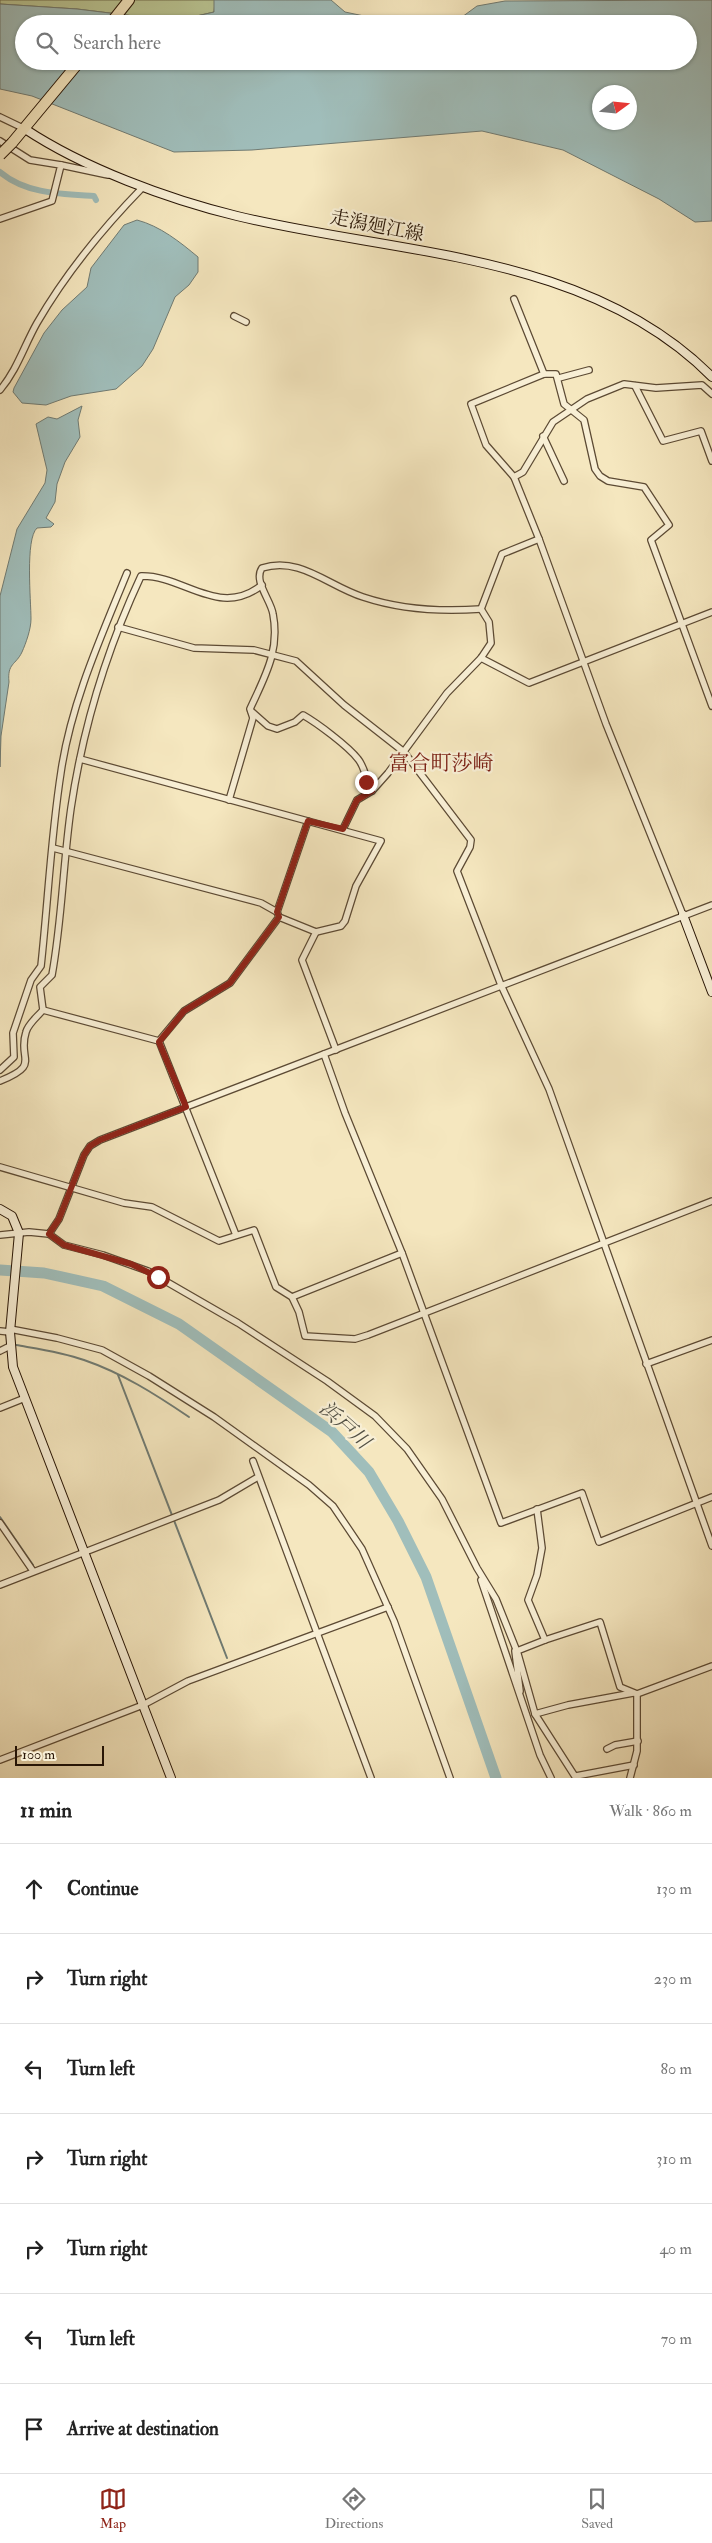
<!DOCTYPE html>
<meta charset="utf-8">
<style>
body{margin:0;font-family:"IM FELL Double Pica","Noto Serif JP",serif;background:#f2f2f2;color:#222}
.compass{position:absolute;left:592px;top:85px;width:45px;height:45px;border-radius:50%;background:#fff;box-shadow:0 1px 4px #0004;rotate:75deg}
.scale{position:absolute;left:15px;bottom:12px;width:89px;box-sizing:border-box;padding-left:5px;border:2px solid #291606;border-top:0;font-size:14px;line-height:18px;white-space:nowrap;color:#291606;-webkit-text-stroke:4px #f8efd5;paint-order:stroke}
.stop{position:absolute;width:15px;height:15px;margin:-11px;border:4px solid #8f2418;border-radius:50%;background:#fff}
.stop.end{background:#8f2418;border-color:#fff;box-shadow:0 1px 5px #0008}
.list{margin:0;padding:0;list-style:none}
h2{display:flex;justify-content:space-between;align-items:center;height:65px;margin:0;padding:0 20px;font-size:21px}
h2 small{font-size:16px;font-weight:400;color:#767676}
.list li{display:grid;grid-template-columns:32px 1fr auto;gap:15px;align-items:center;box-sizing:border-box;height:90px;padding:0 20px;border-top:1px solid #e0e0e0}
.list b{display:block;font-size:19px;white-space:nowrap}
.list em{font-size:16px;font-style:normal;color:#767676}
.icon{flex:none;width:28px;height:28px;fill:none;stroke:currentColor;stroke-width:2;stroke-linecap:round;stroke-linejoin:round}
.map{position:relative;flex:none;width:712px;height:1778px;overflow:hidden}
.search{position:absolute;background:#fff;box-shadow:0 1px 4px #0004;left:15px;right:15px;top:15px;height:55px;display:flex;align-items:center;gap:12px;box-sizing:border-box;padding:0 18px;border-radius:28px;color:#767676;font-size:19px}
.sheet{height:695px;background:#fff}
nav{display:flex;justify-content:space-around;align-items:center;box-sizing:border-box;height:70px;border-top:1px solid #e0e0e0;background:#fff;font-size:14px;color:#767676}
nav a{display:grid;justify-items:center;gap:2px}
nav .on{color:#8f2418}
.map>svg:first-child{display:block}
.green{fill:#bac694;stroke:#726e4d}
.water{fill:#a0bebb;stroke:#707b73;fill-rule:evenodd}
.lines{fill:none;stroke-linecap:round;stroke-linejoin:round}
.stream{stroke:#707b73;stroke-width:2}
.canal{stroke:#a0bebb;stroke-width:6}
.river{stroke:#a0bebb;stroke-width:11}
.street-casing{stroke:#5c4a34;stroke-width:8}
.secondary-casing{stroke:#291606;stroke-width:10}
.highway-casing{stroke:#291606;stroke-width:12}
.street{stroke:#f8efd5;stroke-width:5.5}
.secondary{stroke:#f8efd5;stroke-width:8}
.highway{stroke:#f5e7bf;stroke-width:10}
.highway-bridge-casing{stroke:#291606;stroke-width:12;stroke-linecap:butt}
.highway-bridge{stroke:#f5e7bf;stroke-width:10}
.route{stroke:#8f2418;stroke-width:6}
.labels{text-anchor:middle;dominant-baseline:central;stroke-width:4.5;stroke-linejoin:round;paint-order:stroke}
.street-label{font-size:19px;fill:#291606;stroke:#f8efd5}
.water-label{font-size:20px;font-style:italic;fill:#535145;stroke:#f8efd5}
.quarter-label{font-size:21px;fill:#7a1f14;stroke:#f8efd5}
</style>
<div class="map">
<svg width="712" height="1778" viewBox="0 0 712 1778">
<rect width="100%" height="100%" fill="#f5e7bf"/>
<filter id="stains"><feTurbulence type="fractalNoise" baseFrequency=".004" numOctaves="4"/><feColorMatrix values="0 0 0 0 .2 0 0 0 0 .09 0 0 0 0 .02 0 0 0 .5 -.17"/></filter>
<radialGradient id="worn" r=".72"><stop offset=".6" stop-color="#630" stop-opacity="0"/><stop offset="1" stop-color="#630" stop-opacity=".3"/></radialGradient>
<!-- green -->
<path class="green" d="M 0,0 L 214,0 L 215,1 L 214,12 L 175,21 L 77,9 L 0,4 Z"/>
<!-- water -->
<g class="water">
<path d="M 214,0 L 331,0 L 345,12 L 402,24 L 24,24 L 24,61 L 688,61 L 688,24 L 418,24 L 462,17 L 477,6 L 505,1 L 712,0 L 712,221 L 695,222 L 659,199 L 563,150 L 482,131 L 252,150 L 174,152 L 32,96 L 0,89 L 0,4 L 77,9 L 175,21 L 214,12 ZM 600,92 L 630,92 L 630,122 L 600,122 Z"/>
<path d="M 137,220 C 160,226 180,242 198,257 L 198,272 L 189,285 L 175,297 L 153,349 L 142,366 L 116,389 L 71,396 L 46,405 L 22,403 L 13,392 L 14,388 L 44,333 L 62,310 L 87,287 L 91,268 L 124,225 Z"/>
<path d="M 82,406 L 78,420 L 80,437 L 65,462 L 57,484 L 55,502 L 46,518 L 54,524 L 51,527 L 37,528 C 25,539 31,601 31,619 C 31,629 26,643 22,652 C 16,665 7,663 9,682 L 1,736 L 0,767 L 0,596 L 17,529 L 45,483 L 47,470 L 36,424 L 48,417 L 57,419 Z"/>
</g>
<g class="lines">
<!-- stream -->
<g class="stream">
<path d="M 16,1345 C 39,1349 62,1352 84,1360 C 122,1373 155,1394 189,1417"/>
<path d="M 118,1375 L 227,1658"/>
<path d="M 0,1517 L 33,1565"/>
</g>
<!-- canal -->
<path class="canal" d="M 0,172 C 26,194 62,194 94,196 L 96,200"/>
<!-- river -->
<path class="river" d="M 0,1270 L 44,1273 L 103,1286 L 179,1324 L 332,1432 L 369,1472 L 398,1521 L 426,1577 L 496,1778"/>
<!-- street casing -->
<g class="street-casing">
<g id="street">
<path d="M 0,117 L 25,129"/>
<path d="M 0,141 L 30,160 L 61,165 L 52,201 L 0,219"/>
<path d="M 61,165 L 108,175"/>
<path d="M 514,299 L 544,374"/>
<path d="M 234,316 L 246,322"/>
<path d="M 559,378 L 589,370"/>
<path d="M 635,386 L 663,441 L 701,431 L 712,461"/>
<path d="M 0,390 C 17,370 24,346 37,323 C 66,273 103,228 143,187"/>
<path d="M 543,436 L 564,481"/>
<path d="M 514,477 L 523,472 L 553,422 L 587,399 L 624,384 L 656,388 L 702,385 L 712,394"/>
<path d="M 481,609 L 502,554 L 539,539"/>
<path d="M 118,627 L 194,648 L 254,650 L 296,661 L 344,705 L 404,752 L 471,840 L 470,847 L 457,871 L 501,985 L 549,1089 L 712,1546"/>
<path d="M 481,658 L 529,683 L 712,612"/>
<path d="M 251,711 L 268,726 L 277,729 L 295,722 L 303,715 C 317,723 348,746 358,759 C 365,767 366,781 372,791"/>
<path d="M 80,759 L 381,841 L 356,886 L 345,921 L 341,926 L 316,932 L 279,917"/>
<path d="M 229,800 L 253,718 L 250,709 C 265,676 280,651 273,614 C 271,600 253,581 262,568 C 300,556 328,586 363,597 C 402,610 440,612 481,609"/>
<path d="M 343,829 L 357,800 L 372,791 L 388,773 L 447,693 L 481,658 L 491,643 L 489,622 L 481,609"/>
<path d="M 53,848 L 261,903 L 277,912"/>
<path d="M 683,915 L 606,724 L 539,539 L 514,477 L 486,445 L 471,404 L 544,374 L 556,374 L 564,404 L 584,420 L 595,469 L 600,476 L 608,481 L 644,487 L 669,525 L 651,540 L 712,706"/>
<path d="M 316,932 L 302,960 L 336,1050"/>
<path d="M 43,1010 L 159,1041"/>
<path d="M 159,1041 L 184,1011 L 230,983 L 279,917 L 277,912 L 308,821"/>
<path d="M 159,1041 L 236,1235"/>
<path d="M 324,1054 L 345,1113 L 402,1253 L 501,1523 L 582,1493 L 599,1542 L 712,1497"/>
<path d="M 0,1070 L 14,1057 L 13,1033 L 31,980 L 41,966 C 48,901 51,836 61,772 C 71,703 101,637 127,573"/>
<path d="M 0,1081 C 42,1064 17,1060 26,1032 C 28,1024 37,1017 43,1010 L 40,987 L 52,975 C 62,920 63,864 71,808 C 83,727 106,651 141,576 C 184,575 219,619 262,585"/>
<path d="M 0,1167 L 124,1203 L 152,1207 L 219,1241 L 254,1230 L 276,1287 L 292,1297 L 299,1312 L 305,1336 L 355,1339 L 368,1335 L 712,1201"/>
<path d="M 49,1234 L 64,1245 L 103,1255 L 148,1271 L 238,1323 L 327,1381 L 375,1416 L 407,1449 L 442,1499 L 477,1568 L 496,1599 L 518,1654 L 535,1714 L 576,1778"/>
<path d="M 0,1235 L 29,1232 L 49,1234 L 59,1219 L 84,1155 L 90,1146 L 100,1140 L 712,905"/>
<path d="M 292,1297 L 402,1253"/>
<path d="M 10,1329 L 57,1338 L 102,1350 L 149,1376 L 214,1417 L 309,1485 L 333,1506 L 362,1549 L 394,1621 L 450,1778"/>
<path d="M 0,1331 L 10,1332"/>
<path d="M 0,1351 L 10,1346"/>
<path d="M 646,1364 L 712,1340"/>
<path d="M 0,1408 L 25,1398"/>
<path d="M 253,1461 L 371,1778"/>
<path d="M 537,1509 L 542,1548 L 537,1575 L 528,1600 L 545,1640 L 600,1622 L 620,1687 L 637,1694 L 712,1666"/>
<path d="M 0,1523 L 33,1571"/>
<path d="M 481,1580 L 540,1755 L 551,1778"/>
<path d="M 0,1585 L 219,1500 L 258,1477"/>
<path d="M 515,1651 L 520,1691"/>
<path d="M 517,1651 L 545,1640"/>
<path d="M 535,1714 L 568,1705 L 633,1693"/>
<path d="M 607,1749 L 615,1745 L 638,1741"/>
<path d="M 0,1760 L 143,1705 L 188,1681 L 388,1607"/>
<path d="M 576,1776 L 634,1765"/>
<path d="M 630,1778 L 637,1751 L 637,1694"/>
</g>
</g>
<!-- secondary casing -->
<g class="secondary-casing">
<g id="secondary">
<path d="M 25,129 C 84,168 167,199 237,216 C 398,255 588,252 712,377"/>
<path d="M 683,915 L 712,992"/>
<path d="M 0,1209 L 12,1216 L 19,1233 L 10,1332 L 13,1367 L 171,1778"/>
</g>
</g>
<!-- highway casing -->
<g class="highway-casing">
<g id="highway">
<path d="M 110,24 L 129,0"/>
<path d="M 12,143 L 80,61"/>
</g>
</g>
<!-- street -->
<use href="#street" class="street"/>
<!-- secondary -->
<use href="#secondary" class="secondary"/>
<!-- highway -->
<use href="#highway" class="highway"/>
<!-- highway-bridge casing -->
<g class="highway-bridge-casing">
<path id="highway-bridge" d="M 0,155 L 12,143"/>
</g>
<!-- highway-bridge -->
<use href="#highway-bridge" class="highway-bridge"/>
</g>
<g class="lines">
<!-- route -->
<path class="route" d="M 158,1277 L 131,1264 L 64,1245 L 49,1234 L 59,1219 L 84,1155 L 90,1146 L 100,1140 L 186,1107 L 159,1042 L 184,1011 L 230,983 L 279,917 L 277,912 L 308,821 L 343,829 L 357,800 L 372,791 L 366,782"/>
</g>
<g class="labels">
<!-- street labels -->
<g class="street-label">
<text transform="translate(377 226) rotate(11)">走潟廻江線</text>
</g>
<!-- water labels -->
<g class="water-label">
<text transform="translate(345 1425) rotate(42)">浜戸川</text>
</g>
<!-- quarter labels -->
<g class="quarter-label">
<text x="441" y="763">富合町莎崎</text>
</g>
</g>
<rect width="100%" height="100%" filter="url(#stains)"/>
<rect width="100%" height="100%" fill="url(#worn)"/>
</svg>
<svg class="compass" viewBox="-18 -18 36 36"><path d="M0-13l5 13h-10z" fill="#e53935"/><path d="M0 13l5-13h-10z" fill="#767676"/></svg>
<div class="scale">100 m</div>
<div class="stop" style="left:158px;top:1277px"></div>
<div class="stop end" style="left:366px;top:782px"></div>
<div class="search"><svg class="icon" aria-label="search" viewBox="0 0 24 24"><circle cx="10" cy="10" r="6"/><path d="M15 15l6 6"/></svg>Search here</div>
</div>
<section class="sheet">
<h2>11 min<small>Walk · 860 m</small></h2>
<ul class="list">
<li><svg class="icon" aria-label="ahead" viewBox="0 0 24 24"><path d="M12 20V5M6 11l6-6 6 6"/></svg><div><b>Continue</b></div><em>130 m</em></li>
<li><svg class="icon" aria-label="right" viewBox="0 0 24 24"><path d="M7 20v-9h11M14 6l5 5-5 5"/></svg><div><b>Turn right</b></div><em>230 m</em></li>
<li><svg class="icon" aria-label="left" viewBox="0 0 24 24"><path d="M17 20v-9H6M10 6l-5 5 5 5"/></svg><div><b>Turn left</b></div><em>80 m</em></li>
<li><svg class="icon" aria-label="right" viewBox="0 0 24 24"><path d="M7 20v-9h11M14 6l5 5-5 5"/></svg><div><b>Turn right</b></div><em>310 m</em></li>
<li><svg class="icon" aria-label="right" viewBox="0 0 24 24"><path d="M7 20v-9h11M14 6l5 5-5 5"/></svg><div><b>Turn right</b></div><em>40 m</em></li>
<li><svg class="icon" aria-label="left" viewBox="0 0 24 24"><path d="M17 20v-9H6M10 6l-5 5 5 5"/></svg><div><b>Turn left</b></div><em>70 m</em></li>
<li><svg class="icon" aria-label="arrive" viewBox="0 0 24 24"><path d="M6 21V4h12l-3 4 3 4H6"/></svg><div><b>Arrive at destination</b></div></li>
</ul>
</section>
<nav>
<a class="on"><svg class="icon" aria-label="map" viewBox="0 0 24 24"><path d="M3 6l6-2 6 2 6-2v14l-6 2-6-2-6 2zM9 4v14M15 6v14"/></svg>Map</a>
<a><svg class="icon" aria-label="directions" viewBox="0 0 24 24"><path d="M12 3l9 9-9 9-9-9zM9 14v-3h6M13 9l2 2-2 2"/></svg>Directions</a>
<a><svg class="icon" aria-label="saved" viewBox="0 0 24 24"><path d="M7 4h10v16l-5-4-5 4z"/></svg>Saved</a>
</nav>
